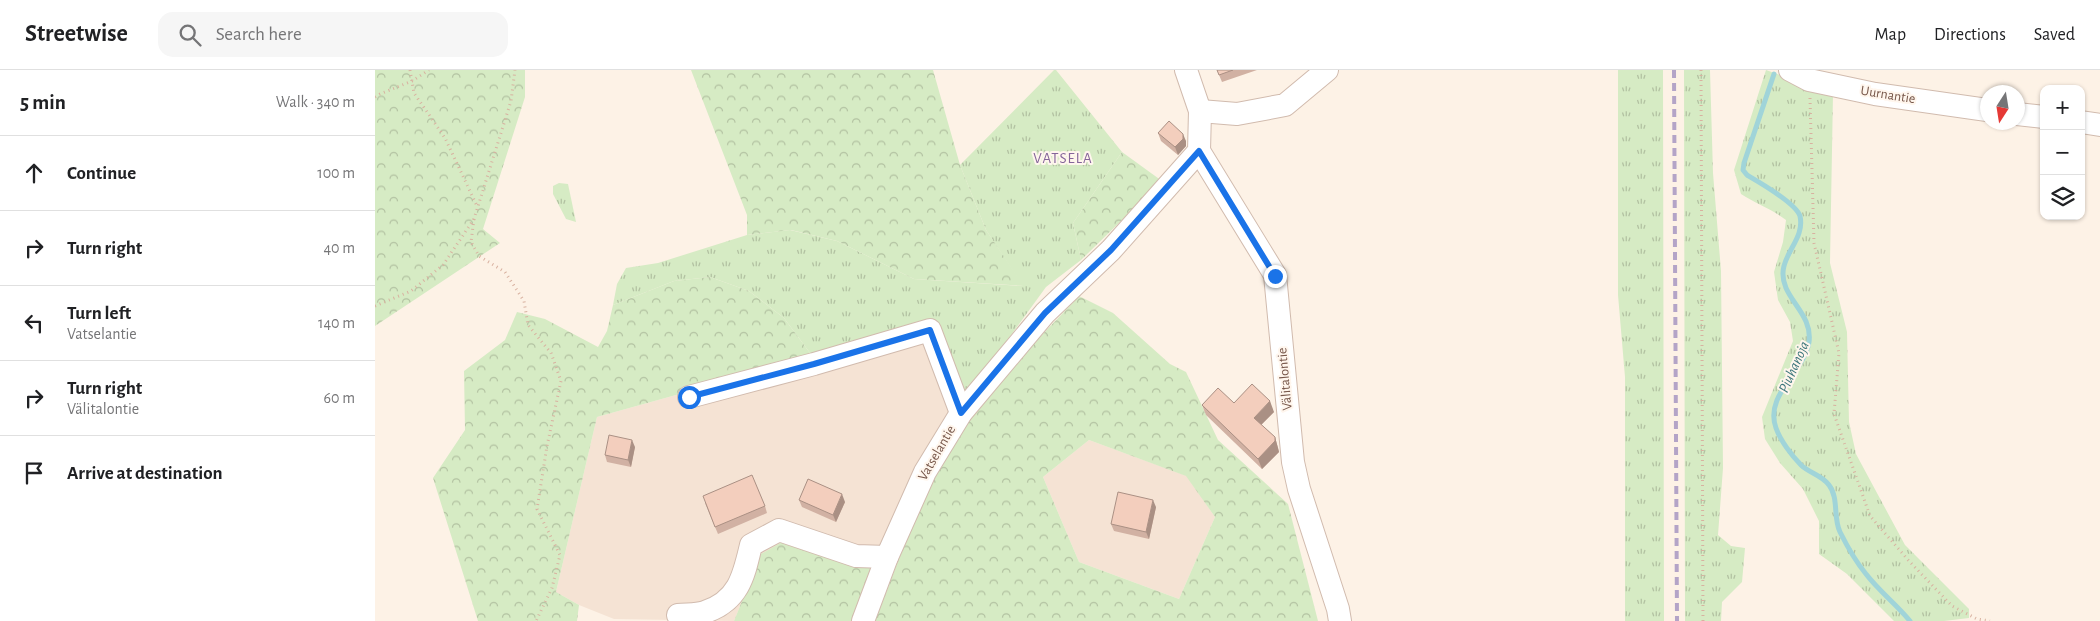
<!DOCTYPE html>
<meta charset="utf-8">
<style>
body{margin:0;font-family:"Alegreya Sans",sans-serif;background:#f6f6f6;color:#202124}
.controls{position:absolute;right:15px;top:15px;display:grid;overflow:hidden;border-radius:10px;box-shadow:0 1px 4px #0004}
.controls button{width:45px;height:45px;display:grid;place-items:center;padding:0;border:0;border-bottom:1px solid #e0e0e0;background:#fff;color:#202124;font:25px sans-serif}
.compass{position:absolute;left:1605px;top:15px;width:45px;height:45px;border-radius:50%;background:#fff;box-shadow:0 1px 4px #0004;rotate:192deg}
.stop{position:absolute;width:15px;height:15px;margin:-11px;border:4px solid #1a73e8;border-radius:50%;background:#fff}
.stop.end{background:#1a73e8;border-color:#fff;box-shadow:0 1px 5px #0008}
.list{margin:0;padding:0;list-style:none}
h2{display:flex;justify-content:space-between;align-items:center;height:65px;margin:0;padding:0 20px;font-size:21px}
h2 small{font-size:16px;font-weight:400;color:#757577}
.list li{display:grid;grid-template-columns:32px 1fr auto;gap:15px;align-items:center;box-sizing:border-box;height:75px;padding:0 20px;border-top:1px solid #e0e0e0}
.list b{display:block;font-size:19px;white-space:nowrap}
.list p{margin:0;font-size:16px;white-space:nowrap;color:#757577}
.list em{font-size:16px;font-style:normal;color:#757577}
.icon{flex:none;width:28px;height:28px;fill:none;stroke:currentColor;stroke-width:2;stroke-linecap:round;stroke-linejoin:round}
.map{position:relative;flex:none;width:1725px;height:551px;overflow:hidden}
header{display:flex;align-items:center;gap:30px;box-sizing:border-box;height:70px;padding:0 25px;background:#fff;border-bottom:1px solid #e0e0e0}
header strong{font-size:24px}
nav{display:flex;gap:28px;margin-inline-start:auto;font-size:18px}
.search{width:350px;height:45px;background:#f6f6f6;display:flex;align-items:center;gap:12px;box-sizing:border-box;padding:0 18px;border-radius:15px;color:#757577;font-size:19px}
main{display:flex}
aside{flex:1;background:#fff}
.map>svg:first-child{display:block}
.residential{fill:#f5e3d4}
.grass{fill:url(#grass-tufts)}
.forest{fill:url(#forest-crowns);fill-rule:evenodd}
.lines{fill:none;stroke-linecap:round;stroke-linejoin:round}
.stream{stroke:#a0d4d9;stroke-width:5}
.minor-casing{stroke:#d1bbae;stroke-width:24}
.path{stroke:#d8b1a0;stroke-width:3;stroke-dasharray:1 4;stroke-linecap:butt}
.minor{stroke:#fff;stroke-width:22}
.rail{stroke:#b4a4c7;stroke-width:4;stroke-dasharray:8 5;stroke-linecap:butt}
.wall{fill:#d1b1a3}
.shaded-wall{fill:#aa9084}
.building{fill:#f3cebd;stroke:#aa9084}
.route{stroke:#1a73e8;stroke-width:6}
.labels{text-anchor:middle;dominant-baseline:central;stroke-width:4;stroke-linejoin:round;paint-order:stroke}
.street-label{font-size:14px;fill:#77574a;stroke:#fff6ed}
.neighbourhood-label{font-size:15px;letter-spacing:1px;fill:#85659a;stroke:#fff6ed}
.water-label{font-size:15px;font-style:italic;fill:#3d767c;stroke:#fff6ed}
</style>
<header>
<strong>Streetwise</strong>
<div class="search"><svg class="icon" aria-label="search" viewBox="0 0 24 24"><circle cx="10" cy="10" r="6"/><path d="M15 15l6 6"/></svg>Search here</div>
<nav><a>Map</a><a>Directions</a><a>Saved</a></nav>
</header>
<main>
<aside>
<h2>5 min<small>Walk · 340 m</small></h2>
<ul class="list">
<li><svg class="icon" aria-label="ahead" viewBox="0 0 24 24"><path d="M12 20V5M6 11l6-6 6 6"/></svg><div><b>Continue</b></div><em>100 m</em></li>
<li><svg class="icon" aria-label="right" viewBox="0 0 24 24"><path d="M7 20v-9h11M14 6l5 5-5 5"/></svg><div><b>Turn right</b></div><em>40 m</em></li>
<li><svg class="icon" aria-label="left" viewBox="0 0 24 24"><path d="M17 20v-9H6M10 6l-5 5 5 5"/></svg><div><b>Turn left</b><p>Vatselantie</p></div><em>140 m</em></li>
<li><svg class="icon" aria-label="right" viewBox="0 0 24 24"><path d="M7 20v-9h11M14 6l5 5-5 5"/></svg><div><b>Turn right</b><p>Välitalontie</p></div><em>60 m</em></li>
<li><svg class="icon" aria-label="arrive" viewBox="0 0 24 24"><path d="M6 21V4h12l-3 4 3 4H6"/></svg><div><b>Arrive at destination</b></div></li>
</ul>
</aside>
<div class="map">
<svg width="1725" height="551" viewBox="0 0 1725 551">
<defs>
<pattern id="grass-tufts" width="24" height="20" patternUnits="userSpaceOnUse" patternTransform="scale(1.25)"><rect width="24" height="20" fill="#d6ebc4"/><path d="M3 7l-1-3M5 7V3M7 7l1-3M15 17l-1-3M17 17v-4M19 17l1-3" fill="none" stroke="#b2c1a1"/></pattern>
<pattern id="forest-crowns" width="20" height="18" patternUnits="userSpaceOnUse" patternTransform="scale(1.25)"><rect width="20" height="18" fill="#d6ebc4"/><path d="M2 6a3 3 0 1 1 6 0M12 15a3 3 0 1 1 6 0" fill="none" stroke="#b2c1a1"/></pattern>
</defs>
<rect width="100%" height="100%" fill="#fdf2e6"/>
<!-- residential -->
<g class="residential">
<path d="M 555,250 L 589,330 L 502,498 L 386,484 L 359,551 L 239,549 L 204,535 L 181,522 L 222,347 L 438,287 Z"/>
<path d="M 714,370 L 812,406 L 840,447 L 804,529 L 704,492 L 668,407 Z"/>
</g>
<!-- grass -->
<g class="grass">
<path d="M 679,0 L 681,0 L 747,82 L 698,153 L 706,190 L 671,217 L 589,330 L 555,250 L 438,287 L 409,248 L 374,221 L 335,207 L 299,211 L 238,235 L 242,214 L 251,198 L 283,193 L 372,165 L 415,160 L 462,171 L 539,209 L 648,216 L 611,160 L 585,95 Z"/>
<path d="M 1243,0 L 1288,0 L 1289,551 L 1250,551 L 1250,307 L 1243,225 Z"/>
<path d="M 1309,0 L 1335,0 L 1338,103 L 1346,201 L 1348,398 L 1343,465 L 1356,476 L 1370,478 L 1367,512 L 1347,532 L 1346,551 L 1310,551 Z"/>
<path d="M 1391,0 L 1458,24 L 1455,193 L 1472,262 L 1474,352 L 1481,384 L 1530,475 L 1594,539 L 1594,548 L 1569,551 L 1519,551 L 1472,504 L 1444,484 L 1444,451 L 1428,419 L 1405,393 L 1390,369 L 1387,347 L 1418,271 L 1415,252 L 1403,230 L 1399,202 L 1408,172 L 1411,150 C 1397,139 1381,134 1366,124 L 1359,100 Z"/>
<path d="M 184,113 L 193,114 L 201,152 L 191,149 L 178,124 L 178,116 Z"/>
</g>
<!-- forest -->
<g class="forest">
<path d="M 0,0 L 150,0 L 150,27 L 108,159 L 125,173 L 0,256 Z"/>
<path d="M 316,0 L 558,0 L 585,95 L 611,160 L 649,216 L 539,209 L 462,171 L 416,160 L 372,165 L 372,145 Z"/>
<path d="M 747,82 L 787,111 L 706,190 L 698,153 Z"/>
<path d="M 335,207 L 374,221 L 409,248 L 438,287 L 222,347 L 181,522 L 204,535 L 202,551 L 103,551 L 58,408 L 90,360 L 89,301 L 130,270 L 142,242 L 170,249 L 223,277 L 232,261 L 238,235 L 299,211 Z"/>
<path d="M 704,226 L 738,243 L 795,294 L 811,302 L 843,370 L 913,434 L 943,551 L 500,551 C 519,503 536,453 559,407 C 595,337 651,282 704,226 ZM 714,370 L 811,406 L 840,447 L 804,529 L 704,492 L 668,407 Z"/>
<path d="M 407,472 L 502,498 L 482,551 L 359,551 L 386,484 Z"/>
</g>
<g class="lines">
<!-- stream -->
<path class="stream" d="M 1399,4 L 1369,93 L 1368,100 L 1372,105 C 1384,112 1421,133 1425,146 C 1431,173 1398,188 1411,218 C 1419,236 1437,249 1434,272 C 1429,302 1389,325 1401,358 C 1405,370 1417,386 1426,395 C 1434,403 1447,405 1454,415 C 1464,428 1458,448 1465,462 C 1472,476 1481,492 1491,504 C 1504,521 1521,534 1535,551"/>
<!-- minor casing -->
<g class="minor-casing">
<g id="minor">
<path d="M 1415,0 L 1434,10 L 1500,24 L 1612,40"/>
<path d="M 825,41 L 862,44 L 910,35 L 952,0"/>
<path d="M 1642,44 L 1669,47"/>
<path d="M 1706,52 L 1725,55"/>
<path d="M 824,81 L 900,205 L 918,392 L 924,419 L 963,539 L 965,551"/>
<path d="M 314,327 L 439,294 L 555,260 L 586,343"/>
<path d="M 303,545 C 312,544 322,545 330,542 C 364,531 369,505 376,475 L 404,460 L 481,486 L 512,487"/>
<path d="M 488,551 L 512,487 L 550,402 L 586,343 L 670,243 L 736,180 L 824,81 L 825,41 L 811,0"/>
</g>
</g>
<!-- path -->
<g class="path">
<path d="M 35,0 L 39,23 L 70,68 L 102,136"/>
<path d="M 1326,0 L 1328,551"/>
<path d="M 0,27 L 5,24 L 37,11 L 54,0"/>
<path d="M 1435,28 L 1439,173 L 1464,283 L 1459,344 L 1495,446 L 1534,491 L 1577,536 L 1602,549 L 1615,551"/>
<path d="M 99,149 L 96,172 L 104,186 L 130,202 L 149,231 L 153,255 L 176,283 L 186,311 L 172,376 L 162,439 L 185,485 L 177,518 L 161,551"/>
<path d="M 0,236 L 36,221 L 68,195 L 99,149 L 136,31 L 140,0"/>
</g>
<!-- minor -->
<use href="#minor" class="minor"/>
<!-- rail -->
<path class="rail" d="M 1299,0 L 1302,551"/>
</g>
<!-- wall -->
<g class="wall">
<path d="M 842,0 L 882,0 L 847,12 Z"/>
<path d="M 783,63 L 811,71 L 811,76 L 803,85 L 786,71 Z"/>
<path d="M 859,333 L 899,342 L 886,355 L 900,367 L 903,378 L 904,382 L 887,399 L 831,345 L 827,335 Z"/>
<path d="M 260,377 L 256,397 L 232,392 L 230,385 Z"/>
<path d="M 424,430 L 470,432 L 461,452 L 427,437 Z"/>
<path d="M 330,433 L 390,436 L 392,443 L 343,464 Z"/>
<path d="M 781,437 L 774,469 L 739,461 L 736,454 Z"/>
</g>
<!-- shaded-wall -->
<g class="shaded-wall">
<path d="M 808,64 L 811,71 L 811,76 L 803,85 L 800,77 Z"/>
<path d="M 895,331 L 899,342 L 883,358 L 879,348 Z"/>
<path d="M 900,367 L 903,378 L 904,382 L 887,399 L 883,389 Z"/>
<path d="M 257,370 L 260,377 L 256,397 L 253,390 Z"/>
<path d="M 467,424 L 470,432 L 461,452 L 458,445 Z"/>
<path d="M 778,430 L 781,437 L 774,469 L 771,462 Z"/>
</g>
<!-- building -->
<g class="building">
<path d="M 842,0 L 858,0 L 844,5 Z"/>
<path d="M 794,51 L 808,64 L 808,69 L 800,77 L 783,63 Z"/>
<path d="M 877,314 L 895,331 L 879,348 L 900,367 L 900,371 L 883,389 L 827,335 L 843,318 L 859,333 Z"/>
<path d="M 234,365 L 257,370 L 253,390 L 230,385 Z"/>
<path d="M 377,405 L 390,436 L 340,457 L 328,426 Z"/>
<path d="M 433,409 L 467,424 L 458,445 L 424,430 Z"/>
<path d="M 743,422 L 778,430 L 771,462 L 736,454 Z"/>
</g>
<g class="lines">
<!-- route -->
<path class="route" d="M 314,327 L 439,294 L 555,260 L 586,343 L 670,243 L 736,180 L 824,81 L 900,206"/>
</g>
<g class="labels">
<!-- street labels -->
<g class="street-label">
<text transform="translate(1513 25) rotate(9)">Uurnantie</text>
<text transform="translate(910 309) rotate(-95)">Välitalontie</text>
<text transform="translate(562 383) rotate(-60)">Vatselantie</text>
</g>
<!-- neighbourhood labels -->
<g class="neighbourhood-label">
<text x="688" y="88">VATSELA</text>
</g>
<!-- water labels -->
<g class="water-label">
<text transform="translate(1419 297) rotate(-66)">Piuhanoja</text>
</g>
</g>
</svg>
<div class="controls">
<button>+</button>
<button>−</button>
<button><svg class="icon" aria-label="layers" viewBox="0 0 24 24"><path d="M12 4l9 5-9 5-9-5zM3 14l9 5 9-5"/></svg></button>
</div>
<svg class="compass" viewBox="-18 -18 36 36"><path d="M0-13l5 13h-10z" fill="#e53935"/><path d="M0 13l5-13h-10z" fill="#757577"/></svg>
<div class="stop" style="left:314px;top:327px"></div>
<div class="stop end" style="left:900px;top:206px"></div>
</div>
</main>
